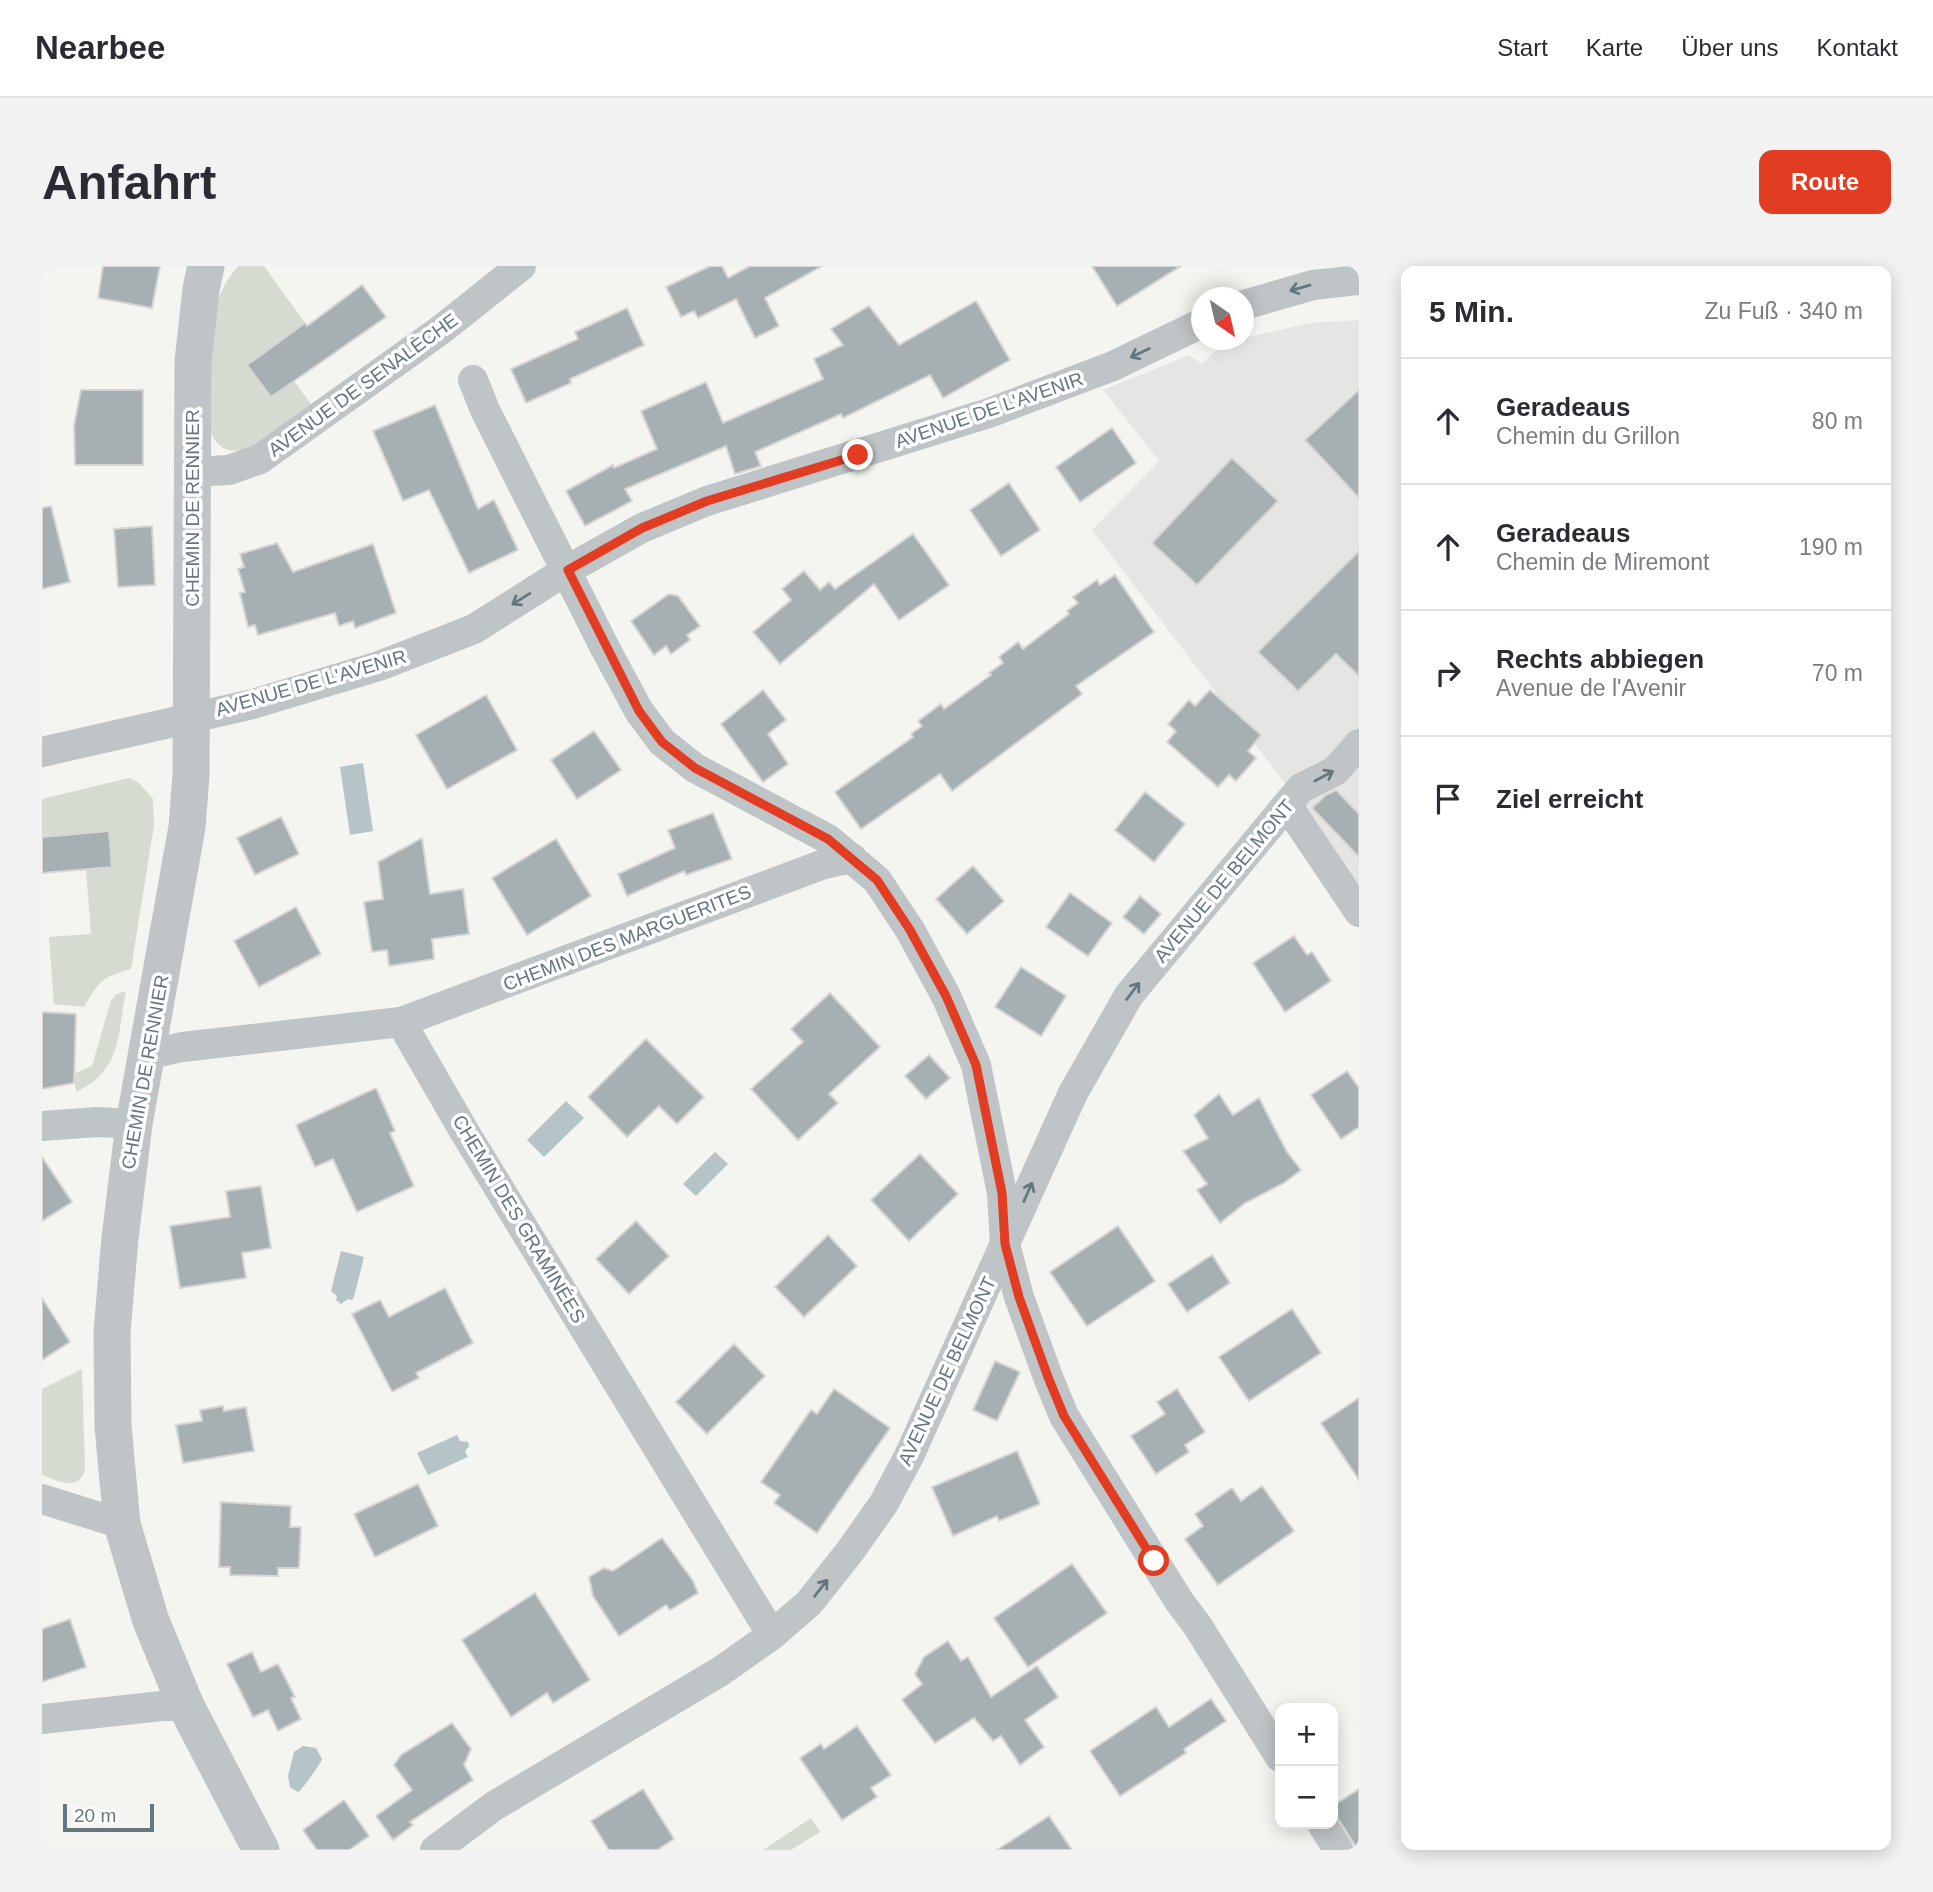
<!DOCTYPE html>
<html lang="de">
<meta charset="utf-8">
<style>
body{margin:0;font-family:Helvetica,sans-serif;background:#f2f2f3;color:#2b2b33}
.controls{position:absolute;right:21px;bottom:21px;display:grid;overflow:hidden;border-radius:14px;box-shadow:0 4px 18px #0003}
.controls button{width:63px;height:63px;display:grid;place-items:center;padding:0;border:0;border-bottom:2px solid #e1e1e2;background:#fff;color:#2b2b33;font:35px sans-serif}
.compass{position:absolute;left:1149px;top:21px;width:63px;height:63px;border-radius:50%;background:#fff;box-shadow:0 4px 18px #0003;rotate:146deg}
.scale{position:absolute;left:21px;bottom:18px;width:91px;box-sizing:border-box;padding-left:7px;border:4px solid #637781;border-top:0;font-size:19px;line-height:24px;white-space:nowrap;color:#637781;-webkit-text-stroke:5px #fff;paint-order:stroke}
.stop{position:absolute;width:21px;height:21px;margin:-16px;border:5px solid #e23c22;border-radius:50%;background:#fff}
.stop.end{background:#e23c22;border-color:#fff;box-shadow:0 2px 7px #0008}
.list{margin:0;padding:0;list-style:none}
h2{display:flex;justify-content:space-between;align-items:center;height:91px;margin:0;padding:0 28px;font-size:30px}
h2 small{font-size:23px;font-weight:400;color:#7c7c81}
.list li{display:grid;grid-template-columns:46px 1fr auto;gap:21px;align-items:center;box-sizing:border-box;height:126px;padding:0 28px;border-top:2px solid #e1e1e2}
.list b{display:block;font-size:26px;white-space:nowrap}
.list p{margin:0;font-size:23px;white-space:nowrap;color:#7c7c81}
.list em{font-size:23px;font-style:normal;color:#7c7c81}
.icon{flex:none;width:38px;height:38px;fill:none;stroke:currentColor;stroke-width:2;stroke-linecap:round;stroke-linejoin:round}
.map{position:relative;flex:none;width:1317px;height:1584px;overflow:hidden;border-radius:14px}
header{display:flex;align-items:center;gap:42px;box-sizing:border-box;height:98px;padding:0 35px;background:#fff;border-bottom:2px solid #e1e1e2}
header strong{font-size:33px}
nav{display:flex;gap:38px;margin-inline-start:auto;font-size:24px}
.intro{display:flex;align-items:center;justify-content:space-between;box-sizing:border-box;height:168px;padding:0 42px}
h1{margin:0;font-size:49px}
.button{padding:18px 32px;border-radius:14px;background:#e23c22;color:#fff;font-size:24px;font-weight:700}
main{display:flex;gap:42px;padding:0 42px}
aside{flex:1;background:#fff;border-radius:14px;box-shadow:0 4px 18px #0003}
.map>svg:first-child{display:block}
.built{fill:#e5e6e4}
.green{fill:#d6dbd1}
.water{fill:#b5c4c6}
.building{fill:#a6b0b3;stroke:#d6d5d3;stroke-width:2}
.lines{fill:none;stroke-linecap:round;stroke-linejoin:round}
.minor{stroke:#bfc4c6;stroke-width:30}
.tertiary{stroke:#bfc4c6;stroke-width:37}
.oneway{stroke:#637781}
.route{stroke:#e23c22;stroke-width:9}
.labels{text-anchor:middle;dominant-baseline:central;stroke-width:7;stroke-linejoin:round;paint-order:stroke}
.street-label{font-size:19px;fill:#637781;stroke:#fff}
</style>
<header>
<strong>Nearbee</strong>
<nav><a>Start</a><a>Karte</a><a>Über uns</a><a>Kontakt</a></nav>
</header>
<div class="intro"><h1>Anfahrt</h1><a class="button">Route</a></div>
<main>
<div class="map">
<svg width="1317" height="1584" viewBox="0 0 1317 1584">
<rect width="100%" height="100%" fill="#f4f4f0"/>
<!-- built -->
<path class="built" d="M 1317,54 L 1317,620 L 1258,537 L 1050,264 L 1117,195 L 1061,124 L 1147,89 L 1160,98 L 1172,86 L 1194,74 L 1268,57 Z"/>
<!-- green -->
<g class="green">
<path d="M 196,0 L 222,0 L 263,57 L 206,99 L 228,131 L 252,115 L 269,138 L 213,180 C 191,189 177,186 168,165 L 170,54 C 175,32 182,17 196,0 Z"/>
<path d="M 87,512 L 97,517 L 111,533 L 112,559 L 89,703 C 59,712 58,714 42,741 L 12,738 L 7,671 L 49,668 L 44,603 L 70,601 L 66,566 L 0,571 L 0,533 Z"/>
<path d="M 84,725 C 75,770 80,804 34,826 L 32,808 L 50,800 L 69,734 L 75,728 Z"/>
<path d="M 40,1103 L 43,1204 C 36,1226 16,1215 0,1209 L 0,1123 Z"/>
<path d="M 769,1552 L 778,1566 L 749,1584 L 721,1584 Z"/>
</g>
<!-- water -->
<g class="water">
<path d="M 321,497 L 331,565 L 308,569 L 298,501 Z"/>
<path d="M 524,835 L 542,852 L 502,891 L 485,874 Z"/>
<path d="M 673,886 L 686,898 L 654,930 L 641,918 Z"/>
<path d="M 299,985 L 322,991 L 312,1031 L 310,1034 L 306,1033 L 299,1038 L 294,1034 L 295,1030 L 289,1025 Z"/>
<path d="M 415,1169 L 418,1175 L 426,1176 L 427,1180 L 423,1185 L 426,1191 L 386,1209 L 375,1187 Z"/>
<path d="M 261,1480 L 274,1482 L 280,1493 C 279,1497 260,1524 256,1526 L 248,1521 L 246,1510 L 252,1486 Z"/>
</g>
<!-- building -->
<g class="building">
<path d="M 61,0 L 118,0 L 110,42 L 56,32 Z"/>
<path d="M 668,0 L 680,0 L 686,12 L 708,0 L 780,0 L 723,32 L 737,60 L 713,72 L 694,33 L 656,52 L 652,45 L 639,51 L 624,21 Z"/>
<path d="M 1050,0 L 1139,0 L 1075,40 Z"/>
<path d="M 320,19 L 344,51 L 229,131 L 205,99 L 263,57 L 265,60 Z"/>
<path d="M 934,35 L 968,94 L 901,132 L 888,109 L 801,152 L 799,148 L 713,186 L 719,200 L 693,208 L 684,180 L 583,223 L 590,235 L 543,260 L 524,225 L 571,199 L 572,202 L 615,183 L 599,145 L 664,116 L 681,157 L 781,113 L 772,93 L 801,79 L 789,63 L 827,40 L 857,79 Z"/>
<path d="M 585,42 L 602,79 L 528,113 L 529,117 L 484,137 L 469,103 L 536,73 L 533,66 Z"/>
<path d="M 39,124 L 101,124 L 101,199 L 33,199 L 32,159 Z"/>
<path d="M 1317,124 L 1317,232 L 1263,174 Z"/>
<path d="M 393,139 L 436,243 L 452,234 L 476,284 L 427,307 L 387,224 L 361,235 L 331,165 Z"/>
<path d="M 1070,162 L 1094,197 L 1038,236 L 1014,201 Z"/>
<path d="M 1190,192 L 1236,235 L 1155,319 L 1110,277 Z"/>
<path d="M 967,217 L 998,264 L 959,290 L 928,244 Z"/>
<path d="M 9,240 L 28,316 L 0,323 L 0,242 Z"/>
<path d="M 110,260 L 113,319 L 76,321 L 72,263 Z"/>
<path d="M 871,268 L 907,319 L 857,354 L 832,318 L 738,398 L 711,366 L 749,334 L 740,323 L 762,305 L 778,324 L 787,316 L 793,323 Z"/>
<path d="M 235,277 L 251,306 L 331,278 L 354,347 L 313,362 L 311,355 L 297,360 L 293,347 L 216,369 L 213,359 L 206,361 L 198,327 L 203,326 L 196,303 L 202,301 L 198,288 Z"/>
<path d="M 1317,285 L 1317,410 L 1294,388 L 1256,425 L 1216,386 Z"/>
<path d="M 1073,309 L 1112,366 L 1034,420 L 1040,428 L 910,525 L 898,508 L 819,563 L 793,526 L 871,471 L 869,468 L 880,460 L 876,455 L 899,438 L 902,443 L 949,409 L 947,407 L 961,397 L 957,391 L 976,376 L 981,383 L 1027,348 L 1025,345 L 1036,337 L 1031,331 L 1055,314 L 1058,319 Z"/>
<path d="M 627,328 L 636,330 L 658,360 L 645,369 L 648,374 L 629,388 L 624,380 L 612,389 L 589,355 Z"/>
<path d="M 721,424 L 744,454 L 726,468 L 746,498 L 721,516 L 679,458 Z"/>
<path d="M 1168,424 L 1219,469 L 1206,485 L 1214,492 L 1194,515 L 1187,509 L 1176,521 L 1125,476 L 1134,465 L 1126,458 L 1147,434 L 1153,440 Z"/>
<path d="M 444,429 L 475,484 L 405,523 L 374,469 Z"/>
<path d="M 552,465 L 579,504 L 535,533 L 509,494 Z"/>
<path d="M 1294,524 L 1317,548 L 1317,591 L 1270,542 L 1284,529 Z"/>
<path d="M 1103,526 L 1143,558 L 1112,596 L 1073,564 Z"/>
<path d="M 671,547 L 690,593 L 644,609 L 642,605 L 585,630 L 576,608 L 633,582 L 626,564 Z"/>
<path d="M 239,551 L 257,588 L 213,609 L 195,572 Z"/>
<path d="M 67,565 L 70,601 L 0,607 L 0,571 Z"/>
<path d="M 380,572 L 388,628 L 421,623 L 427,668 L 390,673 L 392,693 L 347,700 L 345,684 L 330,686 L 322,636 L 341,633 L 336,596 Z"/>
<path d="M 514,573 L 549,630 L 485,669 L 450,612 Z"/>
<path d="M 931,600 L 962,635 L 925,668 L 894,633 Z"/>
<path d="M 1028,627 L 1070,657 L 1046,690 L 1004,661 Z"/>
<path d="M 1098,630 L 1119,648 L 1102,668 L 1081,651 Z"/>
<path d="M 254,641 L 279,688 L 217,721 L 192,675 Z"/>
<path d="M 1252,670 L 1265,689 L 1270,686 L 1289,715 L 1243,746 L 1211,697 Z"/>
<path d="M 979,701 L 1024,730 L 999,770 L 953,741 Z"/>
<path d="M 788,727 L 838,781 L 787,828 L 796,837 L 756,874 L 709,823 L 761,776 L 749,763 Z"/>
<path d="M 0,746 L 34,748 L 32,817 L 0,823 Z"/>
<path d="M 604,773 L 662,831 L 635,858 L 617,840 L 585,871 L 546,831 Z"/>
<path d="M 887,789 L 908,812 L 884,833 L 863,810 Z"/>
<path d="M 1305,805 L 1317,822 L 1317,861 L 1299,873 L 1269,829 Z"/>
<path d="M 334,822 L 353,865 L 348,867 L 372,920 L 315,946 L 291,893 L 273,901 L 254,859 Z"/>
<path d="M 1177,828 L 1191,849 L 1217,832 L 1245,886 L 1259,904 L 1242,917 L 1203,937 L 1178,957 L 1155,924 L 1165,918 L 1141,885 L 1166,872 L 1152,849 Z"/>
<path d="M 878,888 L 916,928 L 867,975 L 829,934 Z"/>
<path d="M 0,891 L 30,936 L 0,955 Z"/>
<path d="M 219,920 L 229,982 L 200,987 L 204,1012 L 138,1022 L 128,960 L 188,951 L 184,925 Z"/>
<path d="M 594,955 L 627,990 L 587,1028 L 554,993 Z"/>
<path d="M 1076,960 L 1113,1015 L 1045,1060 L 1008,1006 Z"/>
<path d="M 786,969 L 815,1000 L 762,1051 L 733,1021 Z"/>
<path d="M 1170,989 L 1188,1017 L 1145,1046 L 1126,1018 Z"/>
<path d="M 403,1022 L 431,1077 L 374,1107 L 377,1112 L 350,1126 L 310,1048 L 338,1034 L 347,1051 Z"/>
<path d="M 0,1032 L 28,1076 L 0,1094 Z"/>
<path d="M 1250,1043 L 1279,1087 L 1207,1135 L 1177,1091 Z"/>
<path d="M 692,1078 L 723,1110 L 665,1168 L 634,1136 Z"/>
<path d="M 953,1095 L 978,1106 L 955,1155 L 931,1144 Z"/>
<path d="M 792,1123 L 848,1162 L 775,1267 L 732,1237 L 738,1229 L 719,1216 L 769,1144 L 775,1148 Z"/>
<path d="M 1135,1123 L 1163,1166 L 1143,1179 L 1147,1186 L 1114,1208 L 1089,1170 L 1123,1148 L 1115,1136 Z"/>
<path d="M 1317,1132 L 1317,1214 L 1279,1157 Z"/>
<path d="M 181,1140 L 182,1145 L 204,1141 L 212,1185 L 141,1197 L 134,1159 L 160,1155 L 158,1144 Z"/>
<path d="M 975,1185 L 998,1238 L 957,1255 L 955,1250 L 911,1270 L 890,1221 Z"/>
<path d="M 376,1218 L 396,1260 L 333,1291 L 312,1248 Z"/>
<path d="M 1220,1220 L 1252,1265 L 1176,1319 L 1143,1273 L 1161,1260 L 1153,1248 L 1190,1222 L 1199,1235 Z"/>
<path d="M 179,1236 L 249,1240 L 248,1261 L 259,1261 L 257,1302 L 236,1302 L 236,1310 L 188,1309 L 188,1301 L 177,1301 Z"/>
<path d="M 620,1272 L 651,1315 L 656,1327 L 628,1344 L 624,1339 L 577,1370 L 551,1330 L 547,1311 L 562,1302 L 571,1305 Z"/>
<path d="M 1030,1298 L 1065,1347 L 986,1401 L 952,1352 Z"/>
<path d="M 493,1327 L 548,1414 L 511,1437 L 505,1427 L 469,1451 L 420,1374 Z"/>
<path d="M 28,1353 L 44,1401 L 0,1416 L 0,1363 Z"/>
<path d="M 906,1375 L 919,1395 L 926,1391 L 949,1431 L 995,1400 L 1016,1431 L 983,1454 L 1002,1481 L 978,1499 L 959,1470 L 951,1475 L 932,1452 L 893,1477 L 860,1434 L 880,1418 L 873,1408 L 882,1391 Z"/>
<path d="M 210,1386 L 219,1406 L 236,1398 L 253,1431 L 249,1432 L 259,1453 L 236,1465 L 226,1444 L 211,1451 L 185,1398 Z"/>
<path d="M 1169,1433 L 1184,1455 L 1142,1483 L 1144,1487 L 1078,1530 L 1048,1485 L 1114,1441 L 1127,1461 Z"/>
<path d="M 410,1457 L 429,1483 L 422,1499 L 431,1514 L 368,1556 L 371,1559 L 351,1574 L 334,1550 L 370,1524 L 352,1499 L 359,1489 Z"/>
<path d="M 815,1460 L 849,1509 L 829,1522 L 835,1531 L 800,1554 L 758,1492 L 779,1478 L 782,1483 Z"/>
<path d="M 601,1523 L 632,1573 L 615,1584 L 567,1584 L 549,1555 Z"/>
<path d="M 1317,1523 L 1317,1584 L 1316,1584 L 1291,1545 L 1291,1540 Z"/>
<path d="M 302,1534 L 327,1570 L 307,1584 L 275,1584 L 261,1564 Z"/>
<path d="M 1007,1550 L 1030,1584 L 955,1584 Z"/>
</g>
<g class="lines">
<!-- minor -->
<g class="minor">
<path d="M 1202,39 L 1271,19 L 1317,14"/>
<path d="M 431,114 L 443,144 L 563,382 L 597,445 L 620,476 L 653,502 L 786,573 L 835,614 L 868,664 L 904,730 L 934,799 L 960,927 L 963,978 L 977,1031 L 1006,1111 L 1022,1150 L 1137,1335 L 1155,1359 L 1238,1491"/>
<path d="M 149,206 L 187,204 L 218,193 L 400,63 L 479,0"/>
<path d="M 0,486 L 211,438 L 337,400 L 432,363 L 525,304 L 600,262 L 665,235 L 947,147 L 1071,100 L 1160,57"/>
<path d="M 1245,539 L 1317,646"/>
<path d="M 359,756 L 782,598 L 810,592"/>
<path d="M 105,789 L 140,781 L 359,756 L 422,865 L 730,1369"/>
<path d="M 0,860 L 55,856 L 92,858"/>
<path d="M 0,1233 L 80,1258"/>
<path d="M 0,1453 L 120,1440 L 144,1440"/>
<path d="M 1280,1558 L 1296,1583"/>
<path d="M 393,1584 L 452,1540 L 679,1405 L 730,1369 L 767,1337 L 809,1284 L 842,1237 L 867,1190 L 1031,827 L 1087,729 L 1259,522 L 1293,505 L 1317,478"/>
</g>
<!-- tertiary -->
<path class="tertiary" d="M 164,0 L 159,23 L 151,96 L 149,509 L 145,561 L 92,858 L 78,972 L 70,1066 L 71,1160 L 80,1258 L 109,1355 L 144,1440 L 219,1584"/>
</g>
<!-- one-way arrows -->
<defs><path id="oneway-shaft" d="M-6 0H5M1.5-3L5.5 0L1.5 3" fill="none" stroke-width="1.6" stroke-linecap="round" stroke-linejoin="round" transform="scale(1.75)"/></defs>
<g class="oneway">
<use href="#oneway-shaft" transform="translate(1258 22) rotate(164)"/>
<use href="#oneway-shaft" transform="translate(1098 87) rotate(154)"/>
<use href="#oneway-shaft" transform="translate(479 333) rotate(148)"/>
<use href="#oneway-shaft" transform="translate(1282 510) rotate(-28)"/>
<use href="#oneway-shaft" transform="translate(1091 725) rotate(-53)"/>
<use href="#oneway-shaft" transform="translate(986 926) rotate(-66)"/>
<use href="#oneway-shaft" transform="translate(779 1322) rotate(-52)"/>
</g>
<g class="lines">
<!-- route -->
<path class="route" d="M 816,189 L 665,235 L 600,262 L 526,304 L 597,445 L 620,476 L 653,502 L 786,573 L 835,614 L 868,664 L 904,730 L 934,799 L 960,927 L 963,978 L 977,1031 L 1006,1111 L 1022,1150 L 1112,1295"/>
</g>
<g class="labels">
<!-- street labels -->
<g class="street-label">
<text transform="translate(321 119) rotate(-36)">AVENUE DE SENALÈCHE</text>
<text transform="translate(947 144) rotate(-19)">AVENUE DE L'AVENIR</text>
<text transform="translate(150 242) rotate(-90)">CHEMIN DE RENNIER</text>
<text transform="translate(269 417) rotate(-16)">AVENUE DE L'AVENIR</text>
<text transform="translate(1182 615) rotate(-50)">AVENUE DE BELMONT</text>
<text transform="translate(585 672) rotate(-21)">CHEMIN DES MARGUERITES</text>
<text transform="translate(103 806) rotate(-80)">CHEMIN DE RENNIER</text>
<text transform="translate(477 953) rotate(59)">CHEMIN DES GRAMINÉES</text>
<text transform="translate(905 1105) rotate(-65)">AVENUE DE BELMONT</text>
</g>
</g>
</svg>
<div class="controls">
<button>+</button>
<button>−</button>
</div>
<svg class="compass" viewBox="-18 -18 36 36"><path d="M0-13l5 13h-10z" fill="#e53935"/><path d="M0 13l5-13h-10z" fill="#7c7c81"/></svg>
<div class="scale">20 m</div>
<div class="stop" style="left:1112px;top:1295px"></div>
<div class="stop end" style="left:816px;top:189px"></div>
</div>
<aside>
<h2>5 Min.<small>Zu Fuß · 340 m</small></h2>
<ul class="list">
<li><svg class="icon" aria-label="ahead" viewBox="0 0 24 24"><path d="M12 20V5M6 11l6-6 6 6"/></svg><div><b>Geradeaus</b><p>Chemin du Grillon</p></div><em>80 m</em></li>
<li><svg class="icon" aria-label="ahead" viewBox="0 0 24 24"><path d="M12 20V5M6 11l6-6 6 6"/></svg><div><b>Geradeaus</b><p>Chemin de Miremont</p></div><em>190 m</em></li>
<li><svg class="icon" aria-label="right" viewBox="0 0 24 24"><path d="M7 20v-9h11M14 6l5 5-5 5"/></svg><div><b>Rechts abbiegen</b><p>Avenue de l'Avenir</p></div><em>70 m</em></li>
<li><svg class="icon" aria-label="arrive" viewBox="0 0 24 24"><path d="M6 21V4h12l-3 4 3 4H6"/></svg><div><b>Ziel erreicht</b></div></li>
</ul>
</aside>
</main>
